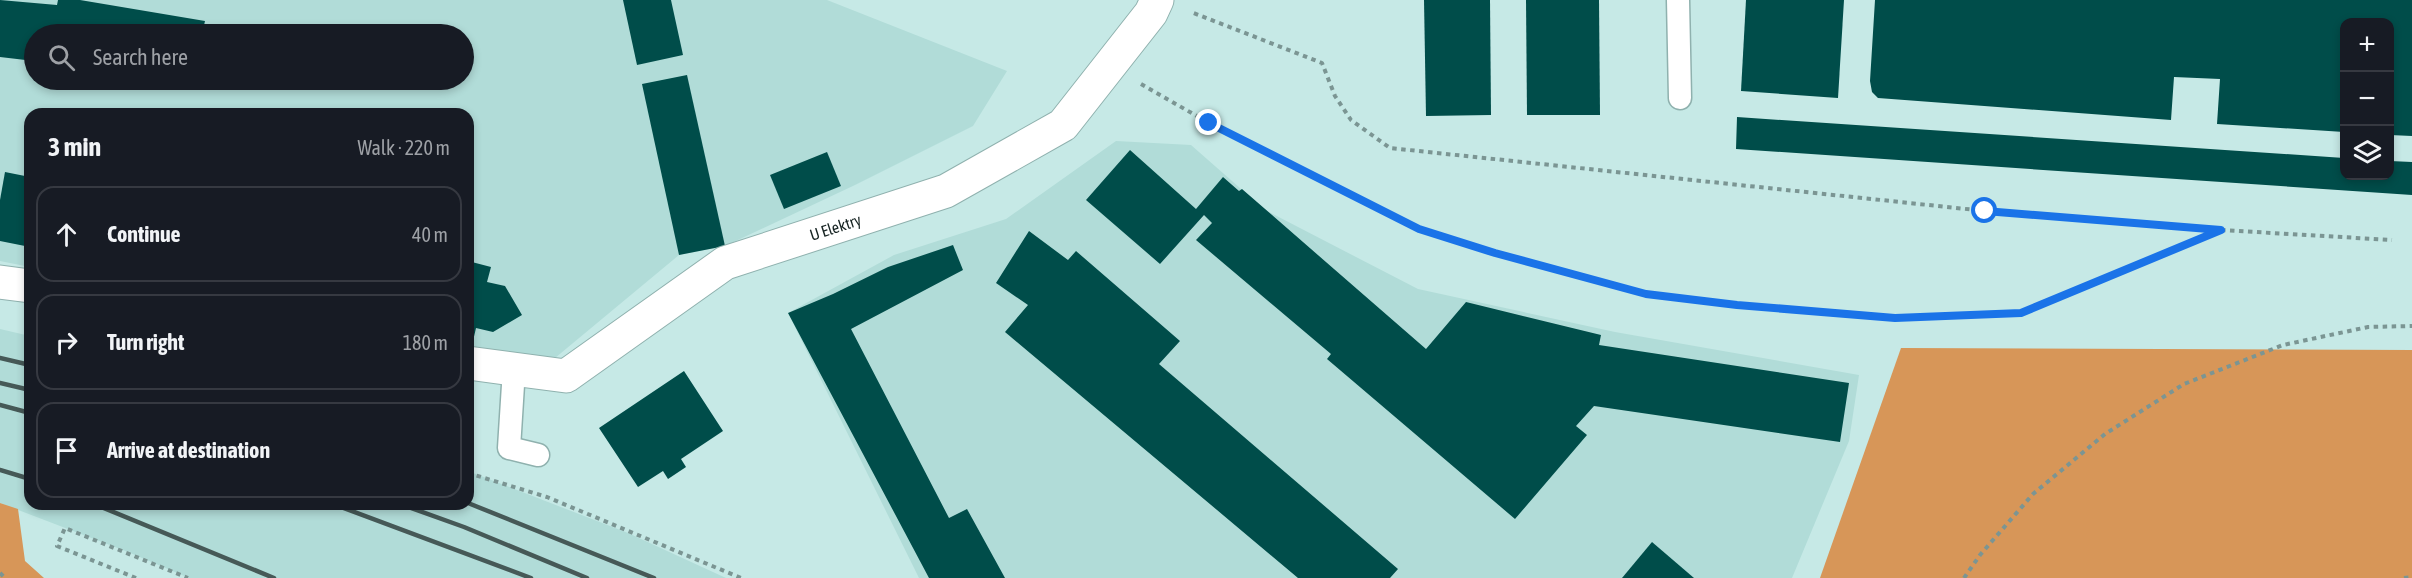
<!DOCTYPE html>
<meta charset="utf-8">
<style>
body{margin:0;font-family:"Asap Condensed",sans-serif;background:#242831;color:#f1f3f6}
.controls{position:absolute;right:18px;top:18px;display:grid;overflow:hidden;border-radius:12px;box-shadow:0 3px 9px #0003}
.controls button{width:54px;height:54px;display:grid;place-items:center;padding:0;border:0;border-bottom:2px solid #363941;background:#171b24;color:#f1f3f6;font:30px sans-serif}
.stop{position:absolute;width:18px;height:18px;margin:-14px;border:4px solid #1a73e8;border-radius:50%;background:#fff}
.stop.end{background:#1a73e8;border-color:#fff;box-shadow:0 2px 6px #0008}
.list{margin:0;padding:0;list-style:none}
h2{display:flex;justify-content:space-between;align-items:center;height:78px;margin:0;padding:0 24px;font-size:26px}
h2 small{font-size:20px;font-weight:400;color:#9ea1a6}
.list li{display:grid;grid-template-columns:39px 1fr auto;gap:18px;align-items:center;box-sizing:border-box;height:96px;margin:0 12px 12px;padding:0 12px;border:2px solid #363941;border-radius:18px}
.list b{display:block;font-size:22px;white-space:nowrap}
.list em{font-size:20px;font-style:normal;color:#9ea1a6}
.icon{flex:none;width:33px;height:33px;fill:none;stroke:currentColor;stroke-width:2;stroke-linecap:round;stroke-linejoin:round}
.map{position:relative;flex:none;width:2412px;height:578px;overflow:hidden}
.search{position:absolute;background:#171b24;box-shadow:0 3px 9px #0003;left:24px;top:24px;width:450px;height:66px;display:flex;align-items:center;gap:15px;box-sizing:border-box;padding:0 21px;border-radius:33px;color:#9ea1a6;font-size:22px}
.panel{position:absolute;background:#171b24;box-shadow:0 3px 9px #0003;left:24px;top:108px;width:450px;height:402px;border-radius:18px}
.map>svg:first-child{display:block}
.built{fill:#b1dcd8;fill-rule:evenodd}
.forest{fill:#d79658}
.building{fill:#004d4a}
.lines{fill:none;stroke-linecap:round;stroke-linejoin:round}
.lane-casing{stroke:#8fb1ae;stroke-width:25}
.street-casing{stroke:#8fb1ae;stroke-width:35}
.path{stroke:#7b9593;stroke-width:4;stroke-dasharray:4.5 4.5;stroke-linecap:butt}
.lane{stroke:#fff;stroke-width:22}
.street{stroke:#fff;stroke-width:33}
.rail{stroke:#465957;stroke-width:4.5}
.route{stroke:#1a73e8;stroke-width:8}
.labels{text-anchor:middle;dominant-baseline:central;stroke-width:6;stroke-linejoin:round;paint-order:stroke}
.street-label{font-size:16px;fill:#162322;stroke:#fff}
</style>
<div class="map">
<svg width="2412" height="578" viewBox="0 0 2412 578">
<rect width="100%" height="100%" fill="#c6e9e6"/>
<!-- built -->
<g class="built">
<path d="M 0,0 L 827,0 L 1007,71 L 973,126 L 855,185 L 725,246 L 679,255 L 555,358 L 468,348 L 468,114 L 30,114 L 30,267 L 0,261 ZM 34,34 L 464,34 L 464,80 L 34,80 Z"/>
<path d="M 1116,141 L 1191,145 L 1265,210 L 1418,289 L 1615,332 L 1859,375 L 1849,441 L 1792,578 L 919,578 L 788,313 L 894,255 L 1006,219 Z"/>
<path d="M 0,329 L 30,336 L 30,504 L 468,504 L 468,471 L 628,533 L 726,578 L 189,578 L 128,552 L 0,503 Z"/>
</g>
<!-- forest -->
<g class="forest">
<path d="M 1901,348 L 2412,350 L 2412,578 L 1820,578 Z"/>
<path d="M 0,503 L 18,509 L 25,561 L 44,578 L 0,578 Z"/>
</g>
<!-- building -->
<g class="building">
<path d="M 0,0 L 57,5 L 58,0 L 80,0 L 205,21 L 202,34 L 34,34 L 34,61 L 0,57 Z"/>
<path d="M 623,0 L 671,0 L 683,55 L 637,65 Z"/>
<path d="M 1424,0 L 1490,0 L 1491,115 L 1426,116 Z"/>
<path d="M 1526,0 L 1599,0 L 1600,115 L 1527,115 Z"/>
<path d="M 1746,0 L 1844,0 L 1838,98 L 1741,91 Z"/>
<path d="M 1875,0 L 2412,0 L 2412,136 L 2390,135 L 2390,22 L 2344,22 L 2344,132 L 2217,124 L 2220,79 L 2174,77 L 2171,120 L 1878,98 L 1872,92 L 1870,81 Z"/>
<path d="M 687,75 L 725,246 L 679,255 L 642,84 Z"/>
<path d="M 1737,117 L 2344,158 L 2344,176 L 2390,176 L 2390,161 L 2412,162 L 2412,195 L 1736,149 Z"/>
<path d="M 1130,150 L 1196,209 L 1223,177 L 1239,191 L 1242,189 L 1426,349 L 1466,302 L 1601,335 L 1599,345 L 1849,383 L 1840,442 L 1594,406 L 1576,426 L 1587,435 L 1515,519 L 1327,359 L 1331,354 L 1196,240 L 1212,223 L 1204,215 L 1160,264 L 1086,200 Z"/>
<path d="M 827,152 L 841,186 L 784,209 L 770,175 Z"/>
<path d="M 5,172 L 30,177 L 30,247 L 0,241 L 0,200 Z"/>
<path d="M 1029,231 L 1068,260 L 1076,251 L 1180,341 L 1159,364 L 1398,569 L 1390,578 L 1298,578 L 1005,332 L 1028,305 L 996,283 Z"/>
<path d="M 953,245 L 963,270 L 851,329 L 949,518 L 967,509 L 1005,578 L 929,578 L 788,313 L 833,294 L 888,267 Z"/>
<path d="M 468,261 L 491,267 L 487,282 L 505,286 L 522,315 L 493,332 L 476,328 L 473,341 L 468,340 Z"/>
<path d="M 684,371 L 723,431 L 681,459 L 686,467 L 668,479 L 663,471 L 638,487 L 599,428 Z"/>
<path d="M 1652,542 L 1694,578 L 1622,578 Z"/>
</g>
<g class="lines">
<!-- lane casing -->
<g class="lane-casing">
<g id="lane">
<path d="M 1678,0 L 1680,98"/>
<path d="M 514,369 L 509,448 L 538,455"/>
</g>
</g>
<!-- street casing -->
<g class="street-casing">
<g id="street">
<path d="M 0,282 L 30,286"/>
<path id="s1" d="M 468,363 L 566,376 L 725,263 L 946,191 L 1063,125 L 1151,13 L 1157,0"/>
</g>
</g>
<!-- path -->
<g class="path">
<path d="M 1141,84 L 1209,123 L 1419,229 L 1495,253 L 1646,294 L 1737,305 L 1895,318 L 2021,313 L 2221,230 L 1985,211 L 1390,148 L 1351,120 L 1335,96 L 1322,63 L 1191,12"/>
<path d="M 2221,230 L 2392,240"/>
<path d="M 468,473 L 547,497 L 741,578"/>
<path d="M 0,573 L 5,578"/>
<path d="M 136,578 L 57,546 L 65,528 L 188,578"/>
<path d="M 1964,578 L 1980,555 L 2033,494 L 2105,434 L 2184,384 L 2283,345 L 2368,327 L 2412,326"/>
<path d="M 2404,578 L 2412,577"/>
</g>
<!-- lane -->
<use href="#lane" class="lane"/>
<!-- street -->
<use href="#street" class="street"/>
<!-- rail -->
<g class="rail">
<path d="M 0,358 L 30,365"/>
<path d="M 0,383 L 30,390"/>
<path d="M 0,405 L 30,413"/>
<path d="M 0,470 L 30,479"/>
<path d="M 468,503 L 654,578"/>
<path d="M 94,504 L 274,578"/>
<path d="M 333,504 L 531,578"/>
<path d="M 400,504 L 464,527 L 587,578"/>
</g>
</g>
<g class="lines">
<!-- route -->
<path class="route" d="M 1209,123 L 1419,229 L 1495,253 L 1646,294 L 1737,305 L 1895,318 L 2021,313 L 2221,230 L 1985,211"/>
</g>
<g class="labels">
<!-- street labels -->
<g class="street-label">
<text stroke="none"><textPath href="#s1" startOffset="410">U Elektry</textPath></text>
</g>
</g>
</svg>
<div class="controls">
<button>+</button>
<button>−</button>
<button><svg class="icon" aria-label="layers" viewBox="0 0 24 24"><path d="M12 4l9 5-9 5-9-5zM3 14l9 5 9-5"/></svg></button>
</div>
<div class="stop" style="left:1985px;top:211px"></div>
<div class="stop end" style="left:1209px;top:123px"></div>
<div class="search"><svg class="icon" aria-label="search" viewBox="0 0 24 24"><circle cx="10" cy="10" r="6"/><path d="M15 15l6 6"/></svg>Search here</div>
<section class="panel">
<h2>3 min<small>Walk · 220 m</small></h2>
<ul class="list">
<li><svg class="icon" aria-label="ahead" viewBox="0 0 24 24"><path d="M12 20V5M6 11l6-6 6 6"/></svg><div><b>Continue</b></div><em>40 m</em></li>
<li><svg class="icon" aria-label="right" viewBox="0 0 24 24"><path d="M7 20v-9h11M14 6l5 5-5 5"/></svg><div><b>Turn right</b></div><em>180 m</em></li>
<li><svg class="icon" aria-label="arrive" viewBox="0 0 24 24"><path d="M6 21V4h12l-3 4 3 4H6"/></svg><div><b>Arrive at destination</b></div></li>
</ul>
</section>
</div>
